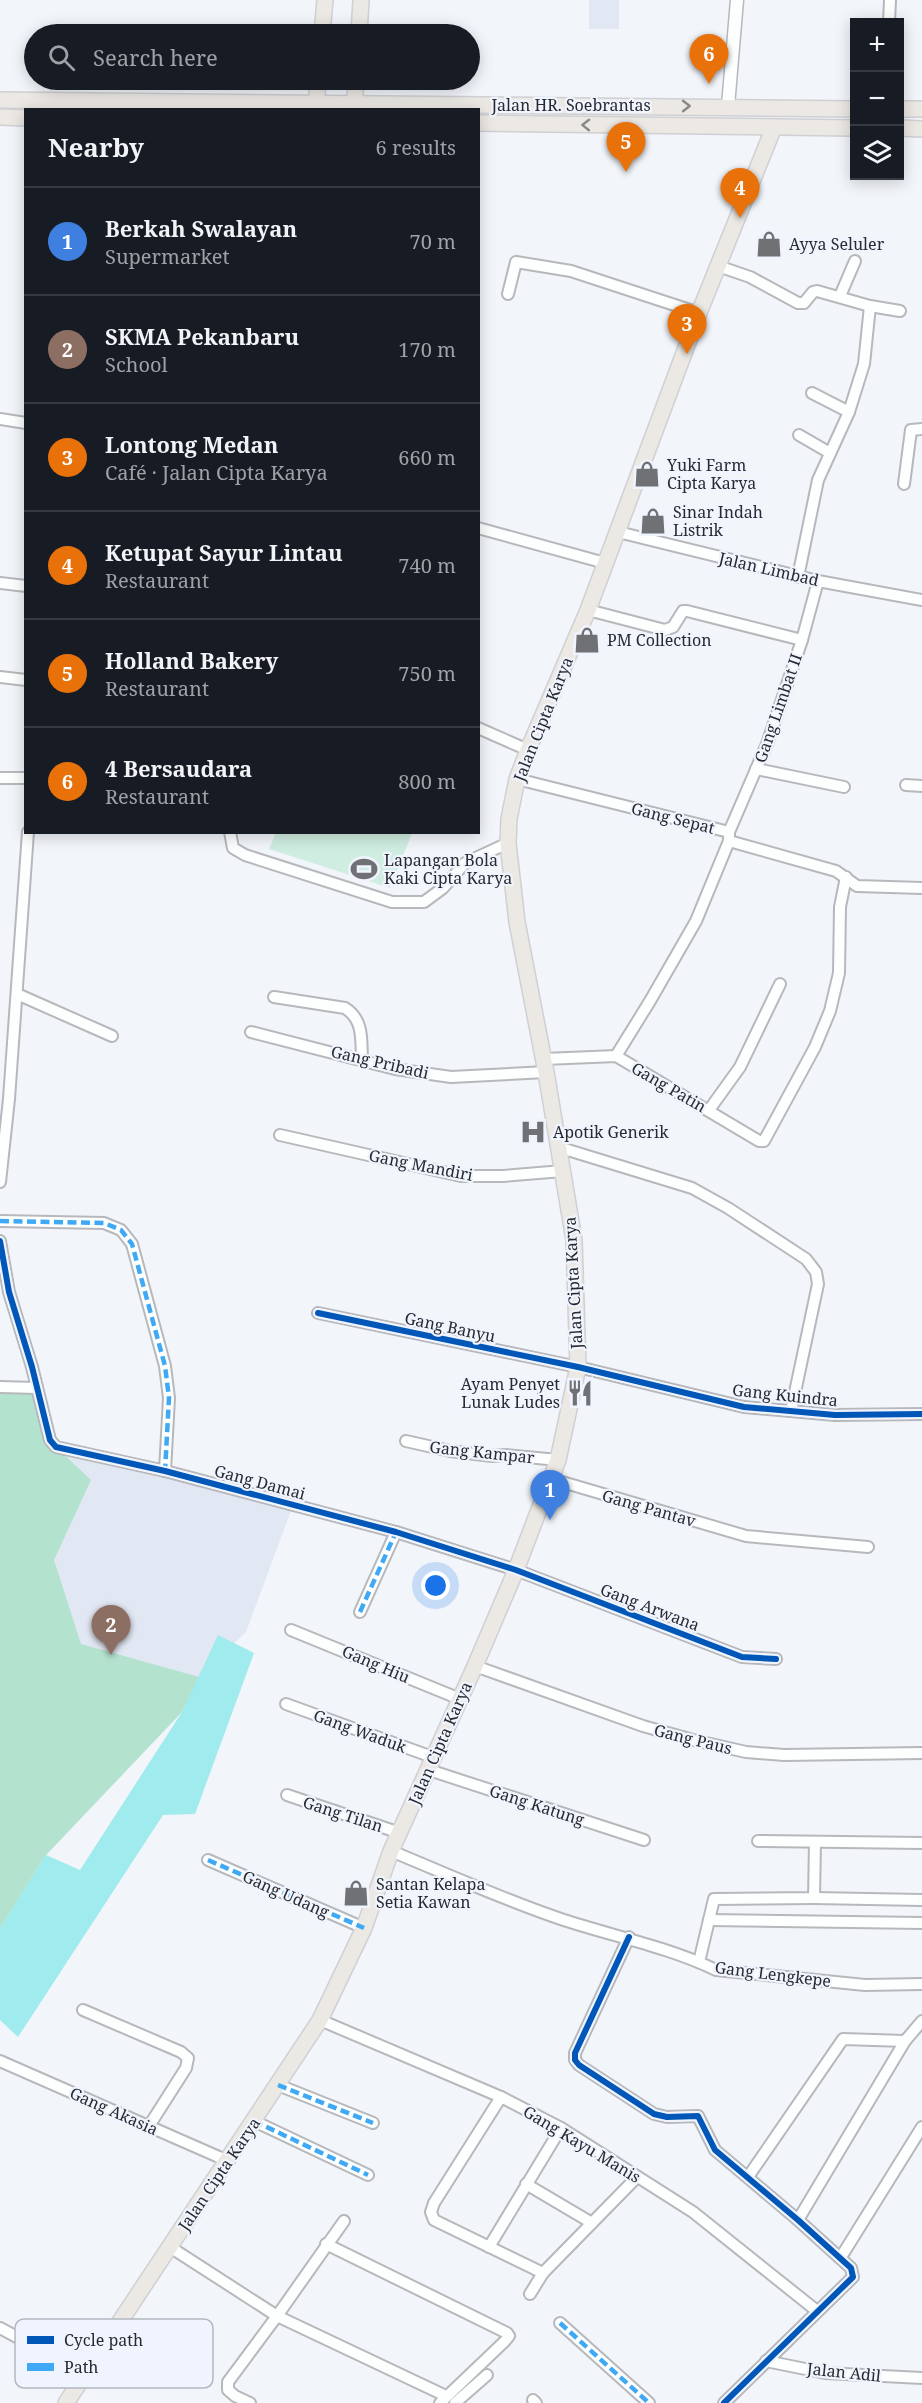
<!DOCTYPE html>
<meta charset="utf-8">
<style>
body{margin:0;font-family:"Noto Serif",serif;background:#20242c;color:#f1f3f6}
.controls{position:absolute;right:18px;top:18px;display:grid;overflow:hidden;border-radius:0px;box-shadow:0 3px 15px #0003}
.controls button{width:54px;height:54px;display:grid;place-items:center;padding:0;border:0;border-bottom:2px solid #363941;background:#171b24;color:#f1f3f6;font:30px sans-serif}
.you{position:absolute;left:436px;top:1586px;width:21px;height:21px;margin:-15px;border:4px solid #fff;border-radius:50%;background:#1a73e8;box-shadow:0 0 0 9px #1a73e833}
.badge{display:grid;place-items:center;width:39px;height:39px;border-radius:50%;background:#db2777;color:#fff;font-size:20px;font-weight:700}
.pin{position:absolute;translate:-50% -50px;filter:drop-shadow(0 2px 3px #0008)}
.pin::after{content:'';position:absolute;top:32px;width:21px;height:18px;background:inherit;clip-path:polygon(0 0,100% 0,50% 100%)}
.list{margin:0;padding:0;list-style:none}
h2{display:flex;justify-content:space-between;align-items:center;height:78px;margin:0;padding:0 24px;font-size:26px}
h2 small{font-size:20px;font-weight:400;color:#9ea1a6}
.list li{display:grid;grid-template-columns:39px 1fr auto;gap:18px;align-items:center;box-sizing:border-box;height:108px;padding:0 24px;border-top:2px solid #363941}
.list b{display:block;font-size:22px;white-space:nowrap}
.list p{margin:0;font-size:20px;white-space:nowrap;color:#9ea1a6}
.list em{font-size:20px;font-style:normal;color:#9ea1a6}
.icon{flex:none;width:33px;height:33px;fill:none;stroke:currentColor;stroke-width:2;stroke-linecap:round;stroke-linejoin:round}
.map{position:relative;flex:none;width:922px;height:2403px;overflow:hidden}
.search{position:absolute;background:#171b24;box-shadow:0 3px 15px #0003;left:24px;top:24px;width:456px;height:66px;display:flex;align-items:center;gap:15px;box-sizing:border-box;padding:0 21px;border-radius:33px;color:#9ea1a6;font-size:22px}
.panel{position:absolute;background:#171b24;box-shadow:0 3px 15px #0003;left:24px;top:108px;width:456px;height:726px;border-radius:0px}
.map>svg:first-child{display:block}
.built{fill:#e2e8f3}
.green{fill:#d0ede1}
.forest{fill:#b3e2cf}
.water{fill:#9febed}
.lines{fill:none;stroke-linecap:round;stroke-linejoin:round}
.minor-casing{stroke:#b7b8bc;stroke-width:14}
.tertiary-casing{stroke:#b7b8bc;stroke-width:15}
.primary-casing{stroke:#cfd0d4;stroke-width:18}
.minor{stroke:#fdfefe;stroke-width:10}
.tertiary{stroke:#fdfefe;stroke-width:12}
.primary{stroke:#ece8e3;stroke-width:15}
.quiet{stroke:#3fa9f5;stroke-width:4.5;stroke-dasharray:9 4.5;stroke-linecap:butt}
.cycleway-casing{stroke:#eff4fe;stroke-width:10}
.cycleway{stroke:#0057b8;stroke-width:6}
.oneway{stroke:#8a8988}
.labels{text-anchor:middle;dominant-baseline:central;stroke-width:4.5;stroke-linejoin:round;paint-order:stroke}
.street-label{font-size:16px;fill:#282a2e;stroke:#eff4fe}
.poi-label{font-size:16px;fill:#282a2e;stroke:#eff4fe;text-anchor:start}
.key{fill:#eff4fe;stroke:#b3b7c0;stroke-width:1.5}
.key-label{font-size:16px;fill:#282a2e}
</style>
<div class="map">
<svg width="922" height="2403" viewBox="0 0 922 2403">
<rect width="100%" height="100%" fill="#f2f5fa"/>
<!-- built -->
<g class="built">
<rect x="589" y="0" width="30" height="29"/>
<path d="M 45,1444 L 292,1508 L 246,1632 L 199,1677 L 182,1712 L 46,1855 L 0,1928 Z"/>
</g>
<!-- green -->
<path class="green" d="M 276,833 L 276,832 L 412,833 L 390,888 L 269,849 Z"/>
<!-- forest -->
<path class="forest" d="M 0,1387 L 37,1388 L 56,1447 L 91,1480 L 54,1560 L 81,1644 L 199,1677 L 182,1712 L 46,1855 L 0,1928 Z"/>
<!-- water -->
<path class="water" d="M 218,1635 L 254,1653 L 195,1814 L 163,1815 L 18,2037 L 0,2020 L 0,1928 L 46,1855 L 80,1870 L 182,1712 Z"/>
<g class="lines">
<!-- minor casing -->
<g class="minor-casing">
<g id="minor">
<path d="M 889,22 L 890,0"/>
<path d="M 718,266 L 750,277 L 798,303 L 804,303 L 813,292 L 817,291 L 870,306 L 900,311"/>
<path d="M 508,294 L 516,262 L 571,271 L 699,313"/>
<path d="M 840,296 L 855,261"/>
<path d="M 812,393 L 849,412"/>
<path d="M 0,419 L 26,423"/>
<path d="M 799,435 L 830,453"/>
<path d="M 904,484 L 911,430 L 922,429"/>
<path d="M 478,528 L 605,563"/>
<path d="M 618,532 L 818,581 L 922,600"/>
<path d="M 798,577 L 818,480 L 849,412 L 864,364 L 870,306"/>
<path d="M 0,583 L 26,586"/>
<path d="M 588,610 L 665,630 L 673,627 L 683,611 L 687,611 L 802,640"/>
<path d="M 0,677 L 26,680"/>
<path d="M 478,728 L 528,750"/>
<path d="M 756,769 L 844,787"/>
<path d="M 0,778 L 26,778"/>
<path d="M 517,779 L 729,832 L 729,841 L 836,871 L 857,886 L 922,888"/>
<path d="M 906,785 L 922,786"/>
<path d="M 230,832 L 233,848 L 245,855 L 392,902 L 424,902 L 443,888 L 465,863 L 508,843"/>
<path d="M 729,832 L 767,744 L 802,640 L 818,581"/>
<path d="M 17,994 L 112,1036"/>
<path d="M 274,997 L 345,1008 C 364,1020 361,1040 362,1060"/>
<path d="M 251,1032 L 395,1069 L 451,1077 L 546,1072"/>
<path d="M 616,1056 L 650,1001 L 696,921 L 729,841"/>
<path d="M 544,1059 L 616,1056 L 759,1141 L 764,1141 L 815,1047 L 830,1011 L 839,973 L 840,907 L 846,877"/>
<path d="M 709,1110 L 740,1067 L 780,984"/>
<path d="M 280,1135 L 461,1176 L 503,1176 L 563,1171"/>
<path d="M 558,1147 L 692,1188 L 728,1208 L 806,1259 L 816,1272 L 818,1284 L 791,1411"/>
<path d="M 0,1182 L 9,1099 L 28,832"/>
<path d="M 0,1221 L 104,1223 L 121,1230 L 132,1244 L 165,1366 L 169,1398 L 165,1471"/>
<path d="M 0,1241 L 9,1292 L 32,1367 L 50,1440 L 56,1447 L 165,1471 L 396,1532 L 516,1570 L 742,1657 L 776,1659"/>
<path d="M 318,1313 L 578,1367 L 744,1407 L 835,1415 L 922,1414"/>
<path d="M 0,1387 L 37,1388"/>
<path d="M 406,1441 L 450,1451 L 492,1456 L 506,1455 L 558,1460"/>
<path d="M 552,1479 L 746,1536 L 868,1547"/>
<path d="M 360,1612 L 396,1532"/>
<path d="M 291,1630 L 460,1699"/>
<path d="M 475,1666 L 643,1726 L 693,1740 L 746,1752 L 784,1755 L 922,1753"/>
<path d="M 286,1704 L 435,1758"/>
<path d="M 429,1770 L 644,1840"/>
<path d="M 287,1795 L 400,1833"/>
<path d="M 758,1841 L 922,1843"/>
<path d="M 391,1851 C 447,1874 502,1899 558,1918 C 611,1936 666,1946 716,1970 L 865,1985 L 922,1984"/>
<path d="M 208,1860 L 364,1928"/>
<path d="M 814,1898 L 922,1900"/>
<path d="M 709,1920 L 922,1923"/>
<path d="M 629,1937 L 575,2053 L 575,2060 L 579,2065 L 654,2114 L 667,2117 L 698,2116 L 715,2150 L 798,2220 L 851,2268 L 853,2277 L 724,2403"/>
<path d="M 699,1962 L 714,1899 L 814,1898 L 815,1842"/>
<path d="M 83,2010 L 181,2052 L 188,2058 L 186,2068 L 149,2126"/>
<path d="M 320,2020 L 501,2097 L 561,2128 L 693,2212 L 817,2311"/>
<path d="M 0,2061 L 228,2161"/>
<path d="M 278,2085 L 373,2123"/>
<path d="M 501,2097 L 434,2203 L 431,2212 L 434,2220 L 543,2273"/>
<path d="M 254,2121 L 368,2175"/>
<path d="M 748,2177 L 843,2039 L 905,2041 L 922,2021"/>
<path d="M 526,2184 L 592,2223"/>
<path d="M 798,2220 L 905,2041"/>
<path d="M 326,2244 L 507,2333 L 509,2336 L 505,2341 L 440,2403"/>
<path d="M 170,2247 L 277,2316 L 446,2396"/>
<path d="M 489,2247 L 561,2128"/>
<path d="M 841,2257 L 922,2127"/>
<path d="M 530,2294 L 543,2273 L 637,2177"/>
<path d="M 560,2323 L 649,2403"/>
<path d="M 0,2328 L 86,2374"/>
<path d="M 766,2361 L 825,2373 L 922,2378"/>
<path d="M 533,2400 L 536,2403"/>
<path d="M 250,2403 L 235,2396 L 228,2390 L 228,2382 L 277,2316 L 344,2221"/>
<path d="M 455,2403 L 487,2375"/>
</g>
</g>
<!-- tertiary casing -->
<g class="tertiary-casing">
<path id="tertiary" d="M 728,106 L 737,0"/>
</g>
<!-- primary casing -->
<g class="primary-casing">
<g id="primary">
<path d="M 322,34 L 325,0"/>
<path d="M 359,34 L 361,0"/>
<path d="M 0,100 L 854,109"/>
<path d="M 900,109 L 922,109"/>
<path d="M 316,110 L 318,80"/>
<path d="M 354,110 L 356,80"/>
<path d="M 0,117 L 26,118"/>
<path d="M 478,123 L 854,128"/>
<path d="M 900,128 L 922,129"/>
<path d="M 66,2403 L 320,2020 L 364,1928 L 391,1851 L 475,1666 L 516,1570 L 558,1460 L 578,1367 L 574,1240 L 546,1072 L 517,922 L 508,843 L 509,819 L 517,779 L 528,750 L 588,610 L 699,313 L 774,127"/>
</g>
</g>
<!-- minor -->
<use href="#minor" class="minor"/>
<!-- tertiary -->
<use href="#tertiary" class="tertiary"/>
<!-- primary -->
<use href="#primary" class="primary"/>
<!-- quiet -->
<g class="quiet">
<path d="M 0,1221 L 104,1223 L 121,1230 L 132,1244 L 165,1366 L 169,1398 L 165,1471"/>
<path d="M 360,1612 L 396,1532"/>
<path d="M 208,1860 L 364,1928"/>
<path d="M 278,2085 L 373,2123"/>
<path d="M 254,2121 L 368,2175"/>
<path d="M 560,2323 L 649,2403"/>
</g>
<!-- cycleway casing -->
<g class="cycleway-casing">
<g id="cycleway">
<path d="M 0,1241 L 9,1292 L 32,1367 L 50,1440 L 56,1447 L 165,1471 L 396,1532 L 516,1570 L 742,1657 L 776,1659"/>
<path d="M 318,1313 L 578,1367 L 744,1407 L 835,1415 L 922,1414"/>
<path d="M 629,1937 L 575,2053 L 575,2060 L 579,2065 L 654,2114 L 667,2117 L 698,2116 L 715,2150 L 798,2220 L 851,2268 L 853,2277 L 724,2403"/>
</g>
</g>
<!-- cycleway -->
<use href="#cycleway" class="cycleway"/>
</g>
<!-- one-way arrows -->
<defs><path id="oneway-chevron" d="M-2-3.5L2.5 0L-2 3.5" fill="none" stroke-width="1.6" stroke-linecap="round" stroke-linejoin="round" transform="scale(1.5)"/></defs>
<g class="oneway">
<use href="#oneway-chevron" transform="translate(686 106)"/>
<use href="#oneway-chevron" transform="translate(586 125) rotate(-179)"/>
</g>
<!-- icons -->
<defs>
<g id="shop-bare" transform="scale(2.07)"><path d="M-5-2.5h2.3a2.7 3.5 0 0 1 5.4 0H5L5.5 6h-11ZM-1.5-2.5h3a1.5 2.3 0 0 0-3 0Z" fill="#6f7175" stroke="#eff4fe" stroke-width="2.5" paint-order="stroke"/></g>
<g id="stadium-bare" transform="scale(2.07)"><path d="M0-5a6.5 5 0 1 0 0 10a6.5 5 0 1 0 0-10ZM-3.5-1.8h7v3.6h-7Z" fill="#6f7175" stroke="#eff4fe" stroke-width="2.5" paint-order="stroke"/></g>
<g id="hospital-bare" transform="scale(2.07)"><path d="M-5-5h3v3.5h4V-5h3V5h-3V1.5h-4V5h-3Z" fill="#6f7175" stroke="#eff4fe" stroke-width="2.5" paint-order="stroke"/></g>
<g id="restaurant-bare" transform="scale(2.07)"><path d="M-5-6h1v4h1v-4h1v4h1v-4h1v5L-1.5 .5V6h-2V.5L-5-1ZM5-6V6H3V1.5H1.5Q1.5-4 5-6Z" fill="#6f7175" stroke="#eff4fe" stroke-width="2.5" paint-order="stroke"/></g>
</defs>
<g fill-rule="evenodd">
<use href="#shop-bare" x="769" y="244"/>
<use href="#shop-bare" x="647" y="474"/>
<use href="#shop-bare" x="653" y="521"/>
<use href="#shop-bare" x="587" y="640"/>
<use href="#stadium-bare" x="364" y="869"/>
<use href="#hospital-bare" x="533" y="1132"/>
<use href="#restaurant-bare" x="580" y="1393"/>
<use href="#shop-bare" x="356" y="1893"/>
</g>
<g class="labels">
<!-- street labels -->
<g class="street-label">
<text x="571" y="105">Jalan HR. Soebrantas</text>
<text transform="translate(769 569) rotate(13)">Jalan Limbad</text>
<text transform="translate(778 708) rotate(-71)">Gang Limbat II</text>
<text transform="translate(543 719) rotate(-68)">Jalan Cipta Karya</text>
<text transform="translate(673 818) rotate(14)">Gang Sepat</text>
<text transform="translate(380 1062) rotate(13)">Gang Pribadi</text>
<text transform="translate(669 1087) rotate(30)">Gang Patin</text>
<text transform="translate(421 1165) rotate(11)">Gang Mandiri</text>
<text transform="translate(573 1283) rotate(-93)">Jalan Cipta Karya</text>
<text transform="translate(450 1327) rotate(12)">Gang Banyu</text>
<text transform="translate(785 1395) rotate(6)">Gang Kuindra</text>
<text transform="translate(482 1452) rotate(6)">Gang Kampar</text>
<text transform="translate(260 1482) rotate(15)">Gang Damai</text>
<text transform="translate(649 1508) rotate(16)">Gang Pantav</text>
<text transform="translate(650 1607) rotate(21)">Gang Arwana</text>
<text transform="translate(376 1664) rotate(23)">Gang Hiu</text>
<text transform="translate(360 1731) rotate(20)">Gang Waduk</text>
<text transform="translate(693 1739) rotate(14)">Gang Paus</text>
<text transform="translate(440 1743) rotate(-66)">Jalan Cipta Karya</text>
<text transform="translate(537 1805) rotate(18)">Gang Katung</text>
<text transform="translate(343 1814) rotate(18)">Gang Tilan</text>
<text transform="translate(286 1894) rotate(24)">Gang Udang</text>
<text transform="translate(773 1974) rotate(7)">Gang Lengkepe</text>
<text transform="translate(114 2111) rotate(24)">Gang Akasia</text>
<text transform="translate(582 2144) rotate(31)">Gang Kayu Manis</text>
<text transform="translate(219 2174) rotate(-56)">Jalan Cipta Karya</text>
<text transform="translate(844 2372) rotate(6)">Jalan Adil</text>
</g>
<!-- poi labels -->
<g class="poi-label">
<text x="789" y="244">Ayya Seluler</text>
<text x="667" y="465">Yuki Farm<tspan x="667" dy="18">Cipta Karya</tspan></text>
<text x="673" y="512">Sinar Indah<tspan x="673" dy="18">Listrik</tspan></text>
<text x="607" y="640">PM Collection</text>
<text x="384" y="860">Lapangan Bola<tspan x="384" dy="18">Kaki Cipta Karya</tspan></text>
<text x="553" y="1132">Apotik Generik</text>
<text x="560" y="1384" text-anchor="end">Ayam Penyet<tspan x="560" dy="18">Lunak Ludes</tspan></text>
<text x="376" y="1884">Santan Kelapa<tspan x="376" dy="18">Setia Kawan</tspan></text>
</g>
</g>
<!-- legend -->
<rect x="15" y="2319" width="198" height="69" rx="9" class="key"/>
<rect x="27" y="2336" width="27" height="8" fill="#0057b8"/>
<rect x="27" y="2363" width="27" height="8" fill="#3fa9f5"/>
<g class="key-label">
<text x="64" y="2346">Cycle path</text>
<text x="64" y="2373">Path</text>
</g>
</svg>
<div class="controls">
<button>+</button>
<button>−</button>
<button><svg class="icon" aria-label="layers" viewBox="0 0 24 24"><path d="M12 4l9 5-9 5-9-5zM3 14l9 5 9-5"/></svg></button>
</div>
<div class="you"></div>
<div class="pin badge" style="left:550px;top:1520px;background:#3f7fe0">1</div>
<div class="pin badge" style="left:111px;top:1655px;background:#8d6e63">2</div>
<div class="pin badge" style="left:687px;top:354px;background:#e8710a">3</div>
<div class="pin badge" style="left:740px;top:218px;background:#e8710a">4</div>
<div class="pin badge" style="left:626px;top:172px;background:#e8710a">5</div>
<div class="pin badge" style="left:709px;top:84px;background:#e8710a">6</div>
<div class="search"><svg class="icon" aria-label="search" viewBox="0 0 24 24"><circle cx="10" cy="10" r="6"/><path d="M15 15l6 6"/></svg>Search here</div>
<section class="panel">
<h2>Nearby<small>6 results</small></h2>
<ul class="list">
<li><span class="badge" style="background:#3f7fe0">1</span><div><b>Berkah Swalayan</b><p>Supermarket</p></div><em>70 m</em></li>
<li><span class="badge" style="background:#8d6e63">2</span><div><b>SKMA Pekanbaru</b><p>School</p></div><em>170 m</em></li>
<li><span class="badge" style="background:#e8710a">3</span><div><b>Lontong Medan</b><p>Café · Jalan Cipta Karya</p></div><em>660 m</em></li>
<li><span class="badge" style="background:#e8710a">4</span><div><b>Ketupat Sayur Lintau</b><p>Restaurant</p></div><em>740 m</em></li>
<li><span class="badge" style="background:#e8710a">5</span><div><b>Holland Bakery</b><p>Restaurant</p></div><em>750 m</em></li>
<li><span class="badge" style="background:#e8710a">6</span><div><b>4 Bersaudara</b><p>Restaurant</p></div><em>800 m</em></li>
</ul>
</section>
</div>
